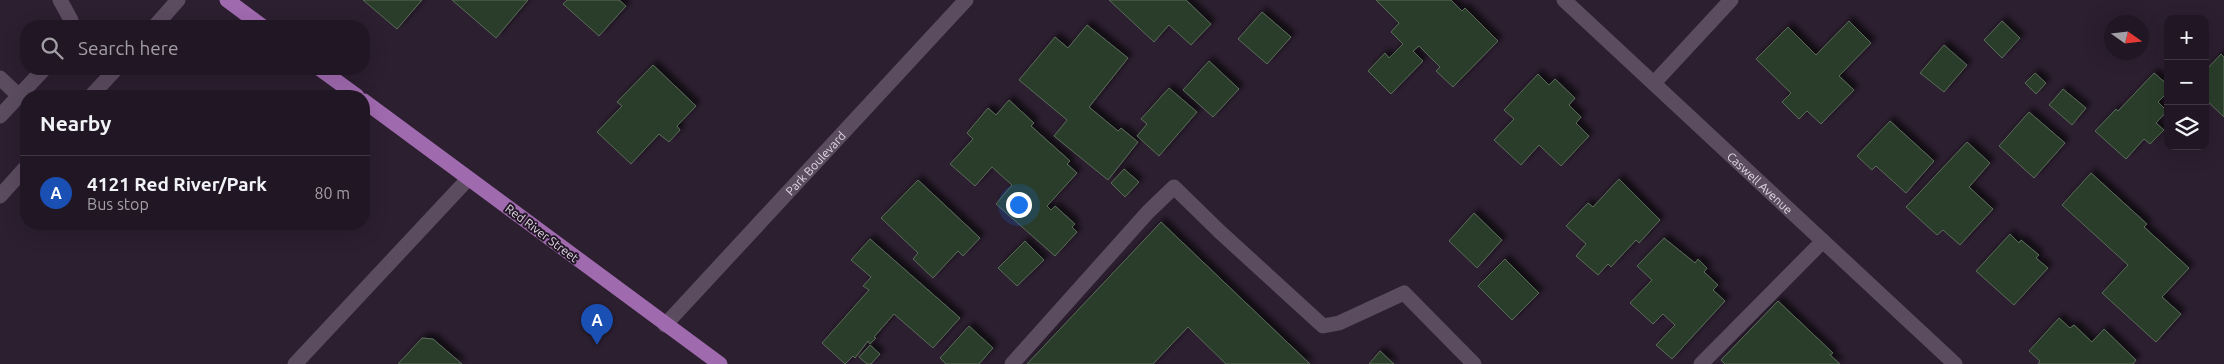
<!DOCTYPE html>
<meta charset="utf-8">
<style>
body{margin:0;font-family:Ubuntu,sans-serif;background:#29202c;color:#f1f3f6}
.controls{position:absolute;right:15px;top:15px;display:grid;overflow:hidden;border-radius:10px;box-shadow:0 5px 20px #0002}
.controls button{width:45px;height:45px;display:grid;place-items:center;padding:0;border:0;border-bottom:1px solid #3e3641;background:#211724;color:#f1f3f6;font:25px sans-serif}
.compass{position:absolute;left:2104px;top:15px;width:45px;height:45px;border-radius:50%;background:#211724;box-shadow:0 5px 20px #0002;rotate:104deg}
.you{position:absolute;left:1018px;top:204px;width:18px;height:18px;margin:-12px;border:4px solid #fff;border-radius:50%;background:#1a73e8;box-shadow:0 0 0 8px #1a73e833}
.badge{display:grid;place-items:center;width:32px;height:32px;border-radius:50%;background:#ea580c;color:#fff;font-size:16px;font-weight:700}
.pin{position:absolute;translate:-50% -41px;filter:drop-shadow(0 1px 2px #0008)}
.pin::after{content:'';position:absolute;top:26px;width:18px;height:15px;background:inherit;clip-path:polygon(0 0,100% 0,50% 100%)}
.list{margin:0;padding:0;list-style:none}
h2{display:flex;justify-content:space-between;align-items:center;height:65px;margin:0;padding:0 20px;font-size:21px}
h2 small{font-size:16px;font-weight:400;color:#a29fa6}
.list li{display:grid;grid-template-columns:32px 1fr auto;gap:15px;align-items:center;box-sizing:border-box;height:75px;padding:0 20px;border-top:1px solid #3e3641}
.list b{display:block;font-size:19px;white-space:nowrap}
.list p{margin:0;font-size:16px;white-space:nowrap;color:#a29fa6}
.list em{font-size:16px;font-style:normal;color:#a29fa6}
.icon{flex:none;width:28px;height:28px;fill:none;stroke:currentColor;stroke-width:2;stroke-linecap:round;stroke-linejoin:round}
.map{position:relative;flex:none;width:2224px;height:364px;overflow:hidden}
.search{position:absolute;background:#211724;box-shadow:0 5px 20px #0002;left:20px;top:20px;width:350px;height:55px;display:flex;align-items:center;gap:12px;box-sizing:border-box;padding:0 18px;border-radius:20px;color:#a29fa6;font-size:19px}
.panel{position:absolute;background:#211724;box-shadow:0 5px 20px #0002;left:20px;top:90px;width:350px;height:140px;border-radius:20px}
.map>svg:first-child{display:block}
.building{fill:#2c3c2b;stroke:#5a6b59;filter:url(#shadow)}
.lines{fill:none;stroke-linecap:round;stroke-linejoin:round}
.minor{stroke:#5b4c5f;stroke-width:15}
.major{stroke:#a06aaf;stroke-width:15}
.labels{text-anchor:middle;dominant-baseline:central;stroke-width:4;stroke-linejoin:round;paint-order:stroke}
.street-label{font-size:12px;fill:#e0d7e2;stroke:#221626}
</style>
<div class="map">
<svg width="2224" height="364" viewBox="0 0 2224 364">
<defs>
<filter id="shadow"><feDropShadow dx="4.5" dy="-4.5" stdDeviation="2.5" flood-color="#0009"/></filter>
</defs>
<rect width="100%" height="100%" fill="#2c1f30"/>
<!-- building -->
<g class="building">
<path d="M 363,0 L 422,0 L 397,29 Z"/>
<path d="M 452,0 L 528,0 L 496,38 Z"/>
<path d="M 567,0 L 619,0 L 626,6 L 599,36 L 563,4 Z"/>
<path d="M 1109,0 L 1186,0 L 1211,24 L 1191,45 L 1169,25 L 1154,42 Z"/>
<path d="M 1376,0 L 1451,0 L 1462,11 L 1465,8 L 1498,41 L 1453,87 L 1436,71 L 1440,67 L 1419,46 L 1413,51 L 1423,61 L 1391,94 L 1368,71 L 1385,53 L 1389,58 L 1403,44 L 1391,32 L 1399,23 Z"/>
<path d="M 1262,12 L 1291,37 L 1267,64 L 1238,39 Z"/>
<path d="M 1849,21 L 1871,43 L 1839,76 L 1854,90 L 1821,124 L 1807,111 L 1799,119 L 1782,102 L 1791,93 L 1756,59 L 1788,27 L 1816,55 Z"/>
<path d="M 2002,21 L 2020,38 L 2002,58 L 1984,40 Z"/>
<path d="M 1087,25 L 1128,58 L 1089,107 L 1118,131 L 1121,128 L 1138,142 L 1108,180 L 1054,136 L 1067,120 L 1019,80 L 1055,37 L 1068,48 Z"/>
<path d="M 1944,45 L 1967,65 L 1944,92 L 1920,73 Z"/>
<path d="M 2221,54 L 2224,57 L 2224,117 L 2205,99 L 2205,71 Z"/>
<path d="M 1209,61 L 1239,89 L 1213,117 L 1183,90 Z"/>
<path d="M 653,65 L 696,106 L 677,126 L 680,130 L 669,142 L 659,134 L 631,164 L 597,132 L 622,106 L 617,102 Z"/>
<path d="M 2035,73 L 2046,83 L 2036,94 L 2025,83 Z"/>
<path d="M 2154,73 L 2168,85 L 2168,92 L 2158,102 L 2167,111 L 2156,123 L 2164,130 L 2150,144 L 2144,139 L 2126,159 L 2095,131 L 2116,109 L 2118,111 Z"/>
<path d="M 1538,74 L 1549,85 L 1555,79 L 1575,98 L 1569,105 L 1581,117 L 1576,123 L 1589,136 L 1561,166 L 1539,145 L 1521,165 L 1494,140 L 1514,119 L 1504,110 Z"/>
<path d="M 1169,88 L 1197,112 L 1159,156 L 1137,136 L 1147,124 L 1141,119 Z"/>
<path d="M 2063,89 L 2086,108 L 2072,125 L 2049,105 Z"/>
<path d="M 1009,100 L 1034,123 L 1031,126 L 1070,161 L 1067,164 L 1077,173 L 1047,206 L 1051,210 L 1055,206 L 1075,224 L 1072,227 L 1077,232 L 1055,256 L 996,204 L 1012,185 L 992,167 L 975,186 L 950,164 L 973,139 L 967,133 L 988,108 L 996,115 Z"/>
<path d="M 2029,112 L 2065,143 L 2034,178 L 1999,146 Z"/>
<path d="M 1890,121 L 1934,161 L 1906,193 L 1876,166 L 1872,170 L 1857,156 Z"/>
<path d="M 1967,142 L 1990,163 L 1969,187 L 1993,209 L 1960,245 L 1943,230 L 1937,235 L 1906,207 Z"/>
<path d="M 1124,169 L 1139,182 L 1125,197 L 1111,183 Z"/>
<path d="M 2091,173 L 2147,224 L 2144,227 L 2189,268 L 2162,297 L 2181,314 L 2156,342 L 2102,293 L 2128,265 L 2062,205 Z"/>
<path d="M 1619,179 L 1660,220 L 1639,243 L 1636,240 L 1611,267 L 1608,264 L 1598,275 L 1576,256 L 1586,244 L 1566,226 L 1588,203 L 1593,207 Z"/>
<path d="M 918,180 L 980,238 L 963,256 L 958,251 L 933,278 L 913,259 L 918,253 L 881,218 Z"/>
<path d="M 1474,213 L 1502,240 L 1477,268 L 1449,241 Z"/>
<path d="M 1161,222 L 1310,364 L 1226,364 L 1188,327 L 1153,364 L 1027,364 Z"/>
<path d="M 2010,234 L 2019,243 L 2021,240 L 2039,255 L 2036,258 L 2048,268 L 2014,305 L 1976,271 Z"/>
<path d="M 1664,238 L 1695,263 L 1698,259 L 1707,268 L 1704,272 L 1718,285 L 1713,290 L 1725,301 L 1672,359 L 1656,345 L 1675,325 L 1663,314 L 1653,324 L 1630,303 L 1652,280 L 1637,266 Z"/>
<path d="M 870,239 L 960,318 L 933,348 L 894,314 L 874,337 L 876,338 L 870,344 L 868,341 L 855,358 L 853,356 L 845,364 L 822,343 L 869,290 L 863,286 L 871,277 L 851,260 Z"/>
<path d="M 1025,241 L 1044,260 L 1017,286 L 998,268 Z"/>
<path d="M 1505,259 L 1539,293 L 1512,320 L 1478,286 Z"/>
<path d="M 1778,301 L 1833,353 L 1830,355 L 1840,364 L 1725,364 L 1721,360 Z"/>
<path d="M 2059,318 L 2070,328 L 2074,325 L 2092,342 L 2104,329 L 2136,360 L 2133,364 L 2038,364 L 2040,361 L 2029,351 Z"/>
<path d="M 969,326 L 993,348 L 979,364 L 946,364 L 940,358 Z"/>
<path d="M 422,338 L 433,339 L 462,364 L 398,364 Z"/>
<path d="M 870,345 L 880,354 L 871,364 L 867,364 L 859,357 Z"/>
<path d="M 1380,351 L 1394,364 L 1369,364 Z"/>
</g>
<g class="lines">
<!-- minor -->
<g class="minor">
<path d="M 60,0 L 71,20 L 70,26"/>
<path id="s1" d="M 1564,0 L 1955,364"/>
<path d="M 155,26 L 178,0"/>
<path d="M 0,78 L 19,96"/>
<path d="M 1654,83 L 1731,0"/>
<path d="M 91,96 L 116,69"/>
<path d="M 0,116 L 44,69"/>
<path d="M 0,196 L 26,167"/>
<path id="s2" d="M 665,325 L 966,0"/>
<path d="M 295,364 L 468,179"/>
<path d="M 1012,364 L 1148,212 L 1174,187 L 1219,231 L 1323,326 L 1339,323 L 1404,293 L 1474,364"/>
<path d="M 1701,364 L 1823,241"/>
</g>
<!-- major -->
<g class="major">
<path d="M 227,0 L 262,26"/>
<path d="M 320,69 L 357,96"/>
<path d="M 364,101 L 720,364"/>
</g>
</g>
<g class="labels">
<!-- street labels -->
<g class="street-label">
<text stroke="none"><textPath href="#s2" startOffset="221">Park Boulevard</textPath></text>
<text stroke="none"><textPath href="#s1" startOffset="268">Caswell Avenue</textPath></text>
<text transform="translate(542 233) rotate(37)">Red River Street</text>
</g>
</g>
</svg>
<div class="controls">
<button>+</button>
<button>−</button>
<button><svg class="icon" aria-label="layers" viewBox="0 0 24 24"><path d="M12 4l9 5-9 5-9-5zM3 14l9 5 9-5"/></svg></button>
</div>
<svg class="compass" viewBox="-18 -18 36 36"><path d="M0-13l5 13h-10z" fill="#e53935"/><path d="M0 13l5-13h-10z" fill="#a29fa6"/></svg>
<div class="you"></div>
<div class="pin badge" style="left:597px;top:345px;background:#1a4fb4">A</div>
<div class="search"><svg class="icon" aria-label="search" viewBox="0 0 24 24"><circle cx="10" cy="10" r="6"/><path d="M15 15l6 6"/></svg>Search here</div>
<section class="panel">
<h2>Nearby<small></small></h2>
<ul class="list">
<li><span class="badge" style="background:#1a4fb4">A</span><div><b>4121 Red River/Park</b><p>Bus stop</p></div><em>80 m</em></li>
</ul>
</section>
</div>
